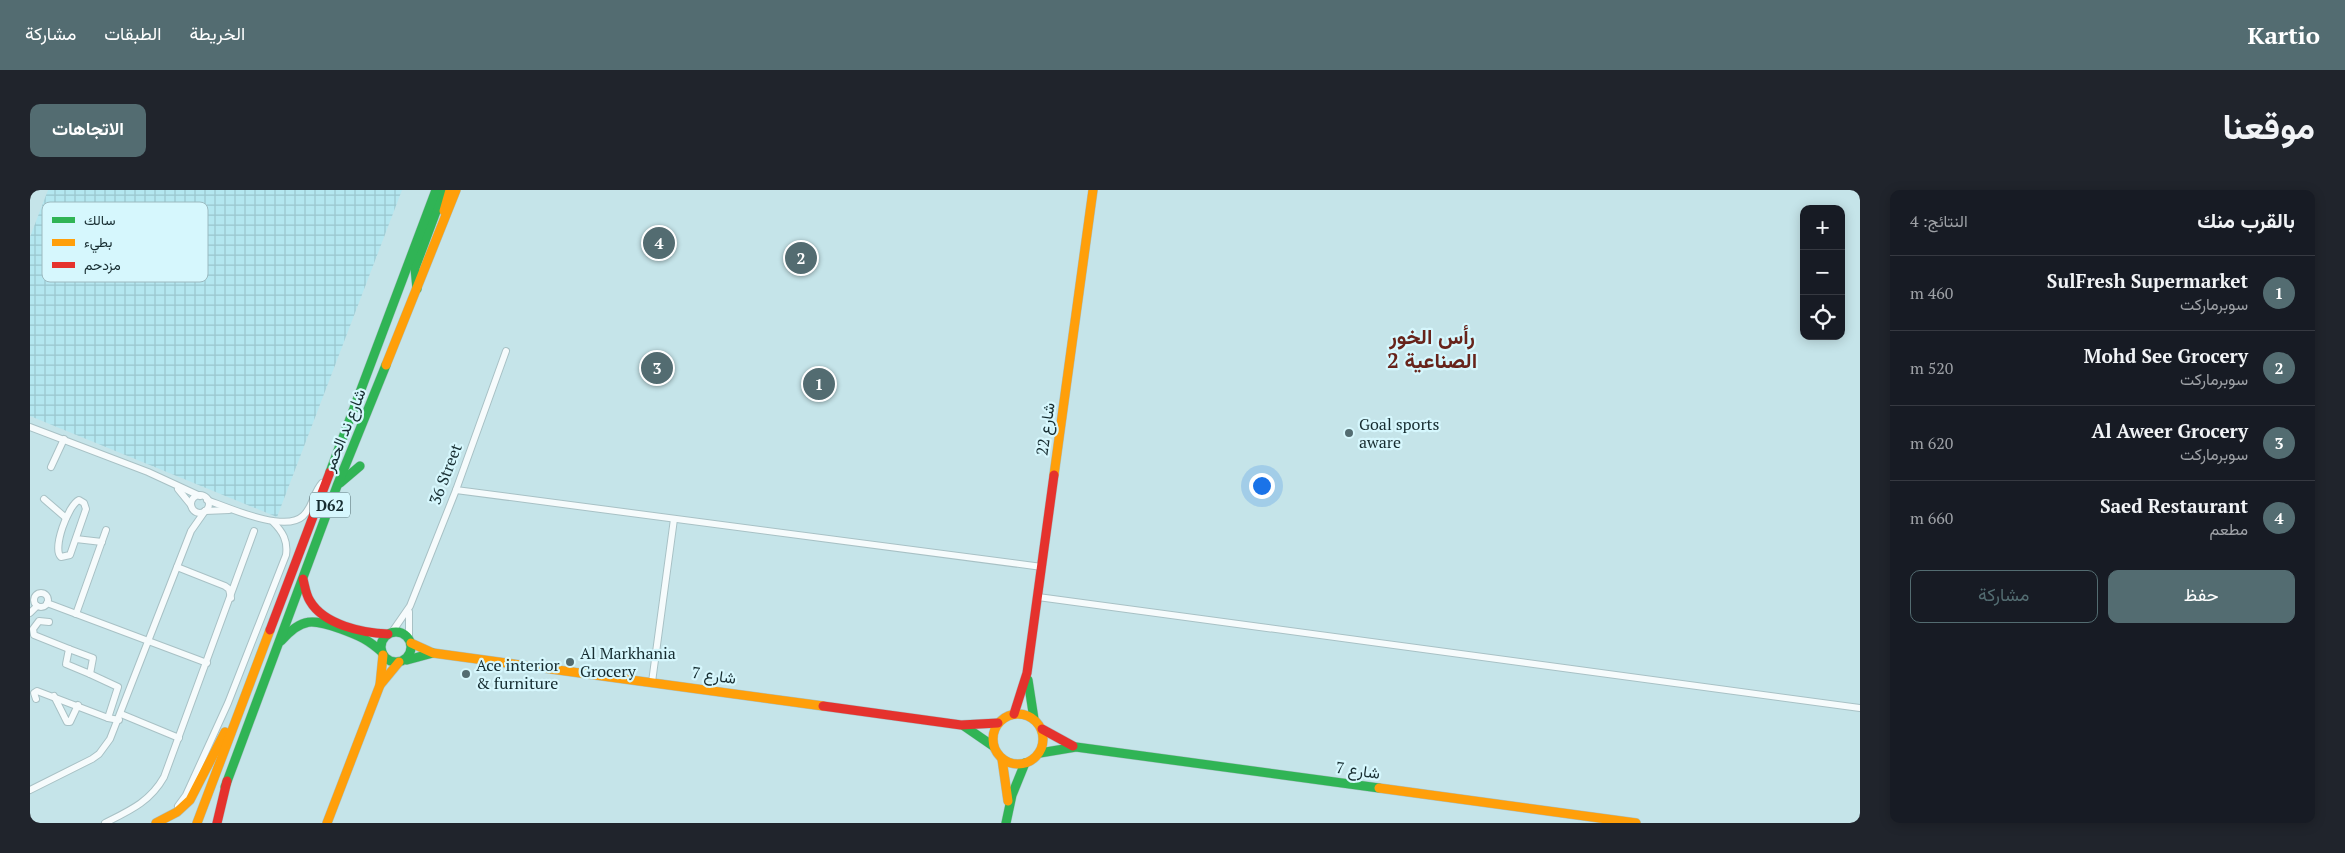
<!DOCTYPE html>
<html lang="ar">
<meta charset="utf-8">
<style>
body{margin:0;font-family:"PT Serif",Vazirmatn,serif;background:#20242c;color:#f1f3f6;direction:rtl}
.controls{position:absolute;right:15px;top:15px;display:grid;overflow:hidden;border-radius:10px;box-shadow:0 2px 12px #0003}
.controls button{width:45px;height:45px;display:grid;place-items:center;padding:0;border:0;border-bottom:1px solid #363941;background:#171b24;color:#f1f3f6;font:25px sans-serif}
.you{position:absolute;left:1231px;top:295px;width:18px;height:18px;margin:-12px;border:4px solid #fff;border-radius:50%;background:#1a73e8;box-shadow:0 0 0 8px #1a73e833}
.badge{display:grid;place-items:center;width:32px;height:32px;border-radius:50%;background:#536c71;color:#fff;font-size:16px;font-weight:700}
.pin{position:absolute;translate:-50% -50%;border:2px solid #fff;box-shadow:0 1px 5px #0006}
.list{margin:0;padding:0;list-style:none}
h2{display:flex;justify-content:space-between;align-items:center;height:65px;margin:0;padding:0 20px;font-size:21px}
h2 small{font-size:16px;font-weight:400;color:#9ea1a6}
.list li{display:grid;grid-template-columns:32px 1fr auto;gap:15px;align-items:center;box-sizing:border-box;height:75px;padding:0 20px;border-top:1px solid #363941}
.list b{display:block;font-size:19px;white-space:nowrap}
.list p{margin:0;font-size:16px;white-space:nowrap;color:#9ea1a6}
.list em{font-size:16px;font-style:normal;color:#9ea1a6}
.actions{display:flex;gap:10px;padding:15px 20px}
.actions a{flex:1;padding:11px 0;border:1px solid #536c71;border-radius:10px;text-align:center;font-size:18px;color:#536c71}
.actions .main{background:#536c71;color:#fff}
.icon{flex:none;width:28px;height:28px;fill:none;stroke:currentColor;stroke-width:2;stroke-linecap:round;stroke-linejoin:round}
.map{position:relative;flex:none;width:1830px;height:633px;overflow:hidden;direction:ltr;border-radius:10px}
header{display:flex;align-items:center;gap:30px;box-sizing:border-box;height:70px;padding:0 25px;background:#536c71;color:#fff}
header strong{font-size:24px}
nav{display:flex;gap:28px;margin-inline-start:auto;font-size:18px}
.intro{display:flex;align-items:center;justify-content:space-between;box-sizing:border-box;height:120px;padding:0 30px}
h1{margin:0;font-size:35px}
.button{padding:12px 22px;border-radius:10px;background:#536c71;color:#fff;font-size:18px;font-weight:700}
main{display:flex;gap:30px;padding:0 30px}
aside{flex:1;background:#171b24;border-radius:10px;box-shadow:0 2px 12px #0003}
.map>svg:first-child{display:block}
.industrial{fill:url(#industrial-grid)}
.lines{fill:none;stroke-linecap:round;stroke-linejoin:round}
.street-casing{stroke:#a8c1c5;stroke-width:8}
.fast-casing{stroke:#a8c1c5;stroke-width:10}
.slow-casing{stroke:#a8c1c5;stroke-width:10}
.jam-casing{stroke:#a8c1c5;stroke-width:10}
.street{stroke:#f6fbfc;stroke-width:6}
.fast{stroke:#30b455;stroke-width:9}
.slow{stroke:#ff9f0a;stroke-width:9}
.jam{stroke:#e5322d;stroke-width:9}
.poi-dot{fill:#536c71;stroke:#d6f7fd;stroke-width:2}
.labels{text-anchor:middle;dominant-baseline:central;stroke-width:4.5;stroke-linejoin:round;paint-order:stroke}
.shield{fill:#d6f7fd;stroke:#50696e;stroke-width:1}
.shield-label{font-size:15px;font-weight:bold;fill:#162c30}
.poi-label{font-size:16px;fill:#162c30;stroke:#d6f7fd;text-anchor:start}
.street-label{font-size:16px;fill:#162c30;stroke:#d6f7fd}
.district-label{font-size:21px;font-weight:bold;fill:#67231a;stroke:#d6f7fd}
.key{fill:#d6f7fd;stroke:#9cbac0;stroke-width:1}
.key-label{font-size:14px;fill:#162c30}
</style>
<header>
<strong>Kartio</strong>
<nav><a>الخريطة</a><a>الطبقات</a><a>مشاركة</a></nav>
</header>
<div class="intro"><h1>موقعنا</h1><a class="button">الاتجاهات</a></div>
<main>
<aside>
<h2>بالقرب منك<small>النتائج: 4</small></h2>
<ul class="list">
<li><span class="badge">1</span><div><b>SulFresh Supermarket</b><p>سوبرماركت</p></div><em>460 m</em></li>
<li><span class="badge">2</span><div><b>Mohd See Grocery</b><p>سوبرماركت</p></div><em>520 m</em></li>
<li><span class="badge">3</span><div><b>Al Aweer Grocery</b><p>سوبرماركت</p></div><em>620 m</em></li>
<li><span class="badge">4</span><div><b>Saed Restaurant</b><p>مطعم</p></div><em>660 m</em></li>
</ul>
<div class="actions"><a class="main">حفظ</a><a>مشاركة</a></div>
</aside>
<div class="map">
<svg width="1830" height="633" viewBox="0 0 1830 633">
<defs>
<pattern id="industrial-grid" width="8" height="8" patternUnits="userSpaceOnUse" patternTransform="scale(1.25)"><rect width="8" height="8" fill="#b4e7f0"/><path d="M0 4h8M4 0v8" fill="none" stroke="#9ac6ce"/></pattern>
</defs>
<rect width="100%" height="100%" fill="#c5e4e9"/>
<!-- industrial -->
<path class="industrial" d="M 18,0 L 372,0 L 247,327 L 0,226 L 0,47 Z"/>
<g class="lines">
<!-- street casing -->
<g class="street-casing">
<g id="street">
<path d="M 0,237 L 118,282 L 170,306"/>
<path d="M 21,277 L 34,249"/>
<path d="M 148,299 L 161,315"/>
<path d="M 426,300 L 1012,377"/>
<circle cx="170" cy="314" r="9"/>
<path d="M 14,309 L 36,328"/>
<path d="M 49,310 L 54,313 L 56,319 L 40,365 L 31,367 C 22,359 38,315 49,310 Z"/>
<path d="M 177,310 C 199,318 255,343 273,326 C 283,317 283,303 292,293"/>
<path d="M 175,321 L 199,320"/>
<path d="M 46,349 L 72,352"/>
<path d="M 147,377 L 195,396 L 199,399 L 201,408"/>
<circle cx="11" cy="410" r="7"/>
<path d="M 1008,407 L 1830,518"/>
<path d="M 17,413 L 177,473"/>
<path d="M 0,423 L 7,416"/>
<path d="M 46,424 L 76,340"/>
<path d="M 19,432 L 9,431 L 3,439 L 4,445 L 39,459"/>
<path d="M 362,442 L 380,416 L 426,300 L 476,161"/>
<path d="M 379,449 L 379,422"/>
<path d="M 39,459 L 63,468 L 60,484 L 36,474 Z"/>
<path d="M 60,484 L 88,497 L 78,528"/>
<path d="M 622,492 L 644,329"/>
<path d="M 24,506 L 37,532 L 40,532 L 48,515"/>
<path d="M 6,509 L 4,503 L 7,501 L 78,528 L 89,530"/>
<path d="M 91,524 L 149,548"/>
<path d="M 0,600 L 62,569 L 69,564 L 80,549 L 161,341 L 175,321"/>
<path d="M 148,616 L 156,605 L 198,513 L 256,365 C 258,351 253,342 243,332"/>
<path d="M 75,633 C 99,621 120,612 134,587 L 224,341"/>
</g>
</g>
<!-- fast casing -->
<g class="fast-casing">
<g id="fast">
<path d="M 387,99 L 385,78 L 414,0"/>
<path d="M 300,282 L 406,0"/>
<path d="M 310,293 L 330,276"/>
<circle cx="366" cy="457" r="15"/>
<path d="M 251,451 C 272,427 283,429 311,439 C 330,446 337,449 352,462"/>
<path d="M 377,470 L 403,463"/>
<path d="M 998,490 L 1004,529"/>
<path d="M 934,536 L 963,556"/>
<path d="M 1010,563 L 1046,557 L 1349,598"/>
<path d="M 195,597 L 307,296 L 356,175"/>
<path d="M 976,633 L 982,605 L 995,573"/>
</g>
</g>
<!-- slow casing -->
<g class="slow-casing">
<g id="slow">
<path d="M 414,21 L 420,0"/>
<path d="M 356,175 L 426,0"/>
<path d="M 1024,285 L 1063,0"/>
<path d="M 381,453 L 403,463 L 793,516"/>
<path d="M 350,495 L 353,465"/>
<circle cx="988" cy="549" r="25"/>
<path d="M 972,569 L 978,611"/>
<path d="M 1349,598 L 1606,633"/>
<path d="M 126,633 L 147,622 L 160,610 L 195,542"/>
<path d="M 167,633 L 240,440"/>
<path d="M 297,633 L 350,495 L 369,472"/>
</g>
</g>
<!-- jam casing -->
<g class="jam-casing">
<g id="jam">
<path d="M 273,389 C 275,397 276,405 280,411 C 294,435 333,443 358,444"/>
<path d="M 240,440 L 300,282"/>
<path d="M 793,516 L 931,535 L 968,533"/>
<path d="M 984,524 L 997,483 L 1024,285"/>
<path d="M 1012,539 L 1043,556"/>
<path d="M 187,633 L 197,591"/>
</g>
</g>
<!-- street -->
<use href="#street" class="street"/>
<!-- fast -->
<use href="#fast" class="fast"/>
<!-- slow -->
<use href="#slow" class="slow"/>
<!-- jam -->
<use href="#jam" class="jam"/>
</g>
<!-- markers -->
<g class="poi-dot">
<circle cx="1319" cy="243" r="5"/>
<circle cx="540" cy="472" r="5"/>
<circle cx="436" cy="484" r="5"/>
</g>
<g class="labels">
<!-- shield labels -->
<rect class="shield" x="280" y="302.5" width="40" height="25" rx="4"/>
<g class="shield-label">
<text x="300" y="315">D62</text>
</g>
<!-- poi labels -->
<g class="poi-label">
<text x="1329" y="234">Goal sports<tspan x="1329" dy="18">aware</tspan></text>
<text x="550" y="463">Al Markhania<tspan x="550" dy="18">Grocery</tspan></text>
<text x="446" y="475">Ace interior<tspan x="446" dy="18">&amp; furniture</tspan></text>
</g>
<!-- street labels -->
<g class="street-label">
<text transform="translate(1015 239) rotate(-82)">شارع 22</text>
<text transform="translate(314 240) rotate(-68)">شارع ند الحمر</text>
<text transform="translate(415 284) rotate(-69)">36 Street</text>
<text transform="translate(684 485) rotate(8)">شارع 7</text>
<text transform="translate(1328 580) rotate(8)">شارع 7</text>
</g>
<!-- district labels -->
<g class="district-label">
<text x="1402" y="146">رأس الخور<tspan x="1402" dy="24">الصناعية 2</tspan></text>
</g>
</g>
<!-- legend -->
<rect x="12" y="12" width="166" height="80" rx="8" class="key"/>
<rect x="22" y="27" width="23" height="6" fill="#30b455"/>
<rect x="22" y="49" width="23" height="7" fill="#ff9f0a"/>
<rect x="22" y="72" width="23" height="6" fill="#e5322d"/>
<g class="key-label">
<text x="54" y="35">سالك</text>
<text x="54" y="57">بطيء</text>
<text x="54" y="80">مزدحم</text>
</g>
</svg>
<div class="controls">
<button>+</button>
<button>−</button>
<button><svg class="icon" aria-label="locate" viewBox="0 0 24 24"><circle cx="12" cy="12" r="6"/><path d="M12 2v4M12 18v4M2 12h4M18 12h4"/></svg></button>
</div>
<div class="you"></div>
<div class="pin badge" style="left:789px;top:194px">1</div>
<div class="pin badge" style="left:771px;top:68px">2</div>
<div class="pin badge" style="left:627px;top:178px">3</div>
<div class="pin badge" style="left:629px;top:53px">4</div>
</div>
</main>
